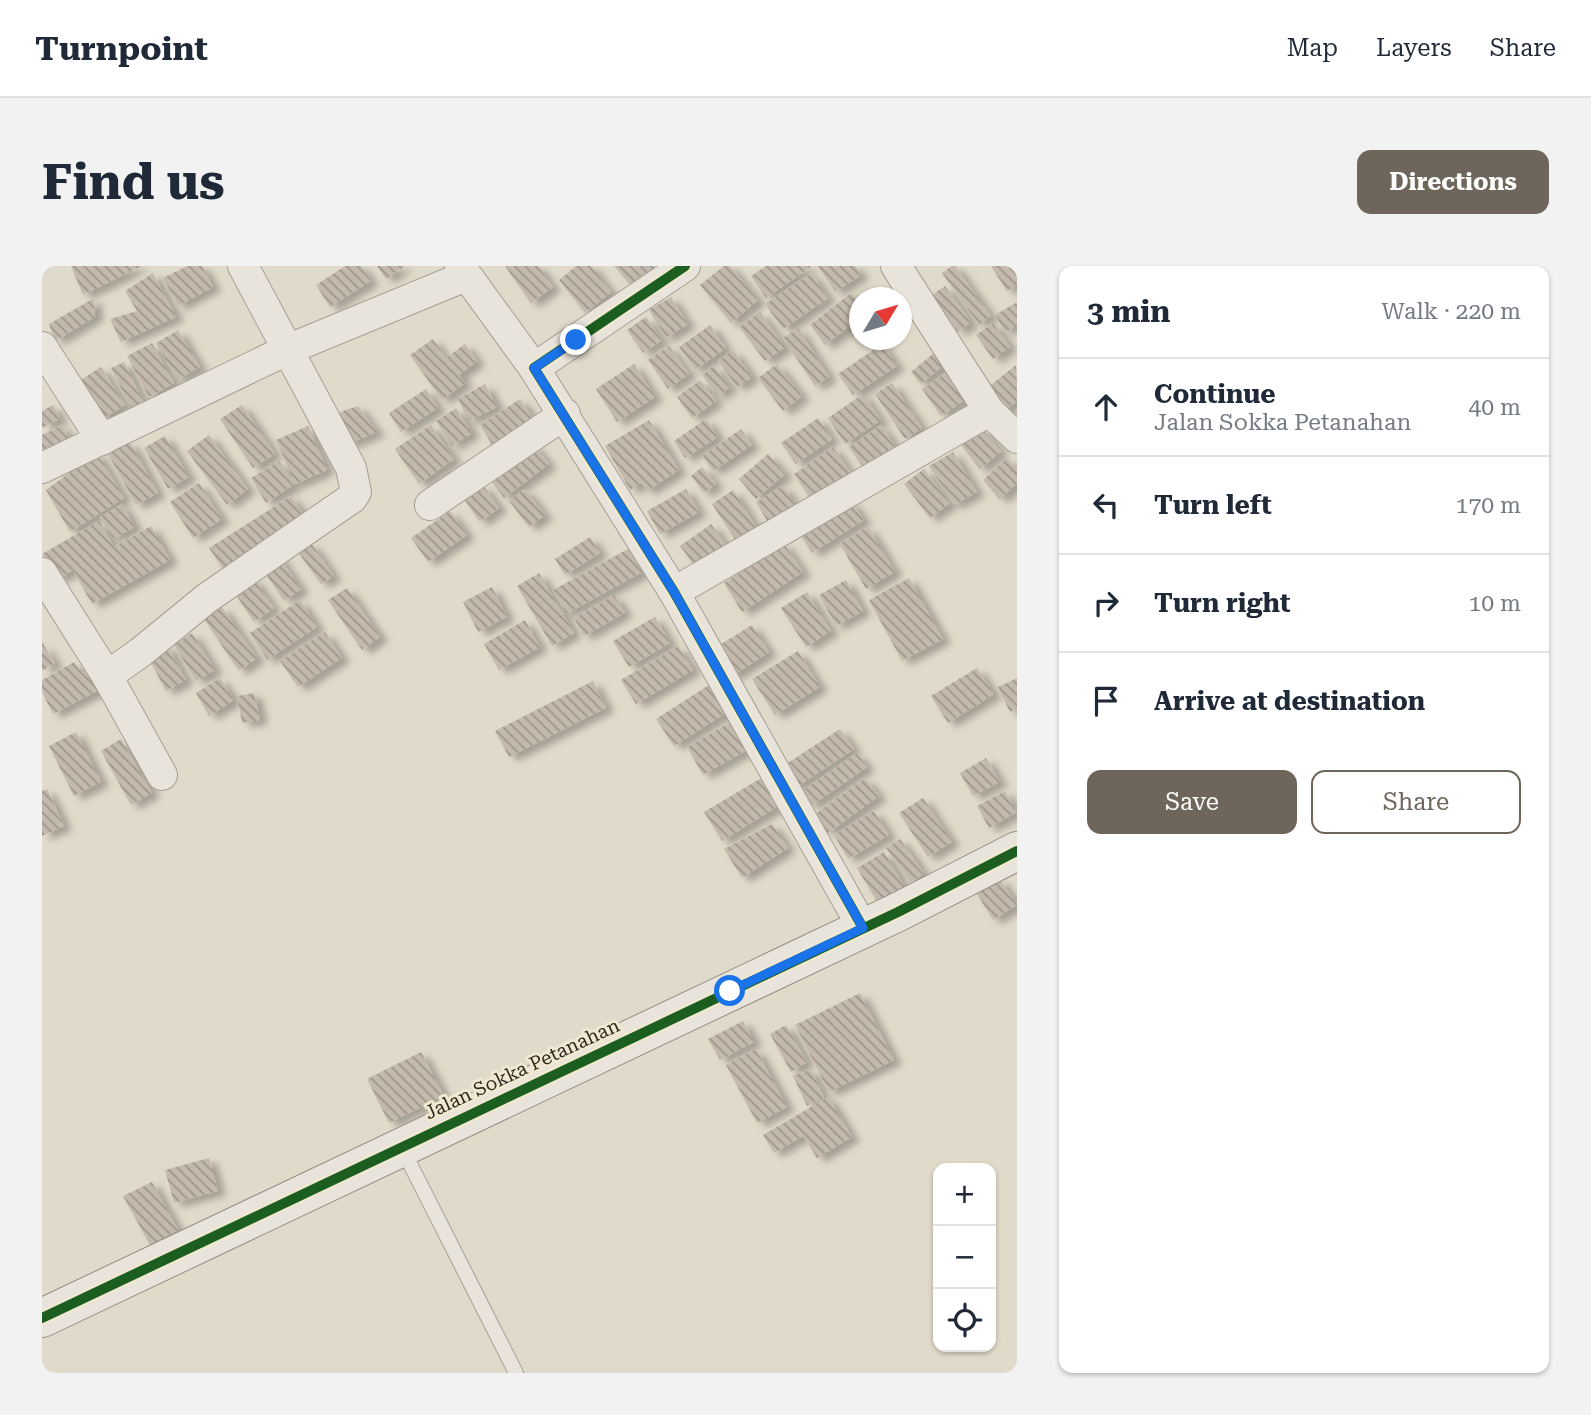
<!DOCTYPE html>
<meta charset="utf-8">
<style>
body{margin:0;font-family:"Roboto Serif",serif;background:#f2f2f3;color:#1f2937}
.controls{position:absolute;right:21px;bottom:21px;display:grid;overflow:hidden;border-radius:14px;box-shadow:0 2px 5px #0004}
.controls button{width:63px;height:63px;display:grid;place-items:center;padding:0;border:0;border-bottom:2px solid #e0e1e3;background:#fff;color:#1f2937;font:35px sans-serif}
.compass{position:absolute;left:807px;top:21px;width:63px;height:63px;border-radius:50%;background:#fff;box-shadow:0 2px 5px #0004;rotate:52deg}
.stop{position:absolute;width:21px;height:21px;margin:-16px;border:5px solid #1a73e8;border-radius:50%;background:#fff}
.stop.end{background:#1a73e8;border-color:#fff;box-shadow:0 2px 7px #0008}
.list{margin:0;padding:0;list-style:none}
h2{display:flex;justify-content:space-between;align-items:center;height:91px;margin:0;padding:0 28px;font-size:30px}
h2 small{font-size:23px;font-weight:400;color:#747a83}
.list li{display:grid;grid-template-columns:46px 1fr auto;gap:21px;align-items:center;box-sizing:border-box;height:98px;padding:0 28px;border-top:2px solid #e0e1e3}
.list b{display:block;font-size:26px;white-space:nowrap}
.list p{margin:0;font-size:23px;white-space:nowrap;color:#747a83}
.list em{font-size:23px;font-style:normal;color:#747a83}
.actions{display:flex;gap:14px;padding:21px 28px}
.actions a{flex:1;padding:16px 0;border:2px solid #6e665a;border-radius:14px;text-align:center;font-size:24px;color:#6e665a}
.actions .main{background:#6e665a;color:#fff}
.icon{flex:none;width:38px;height:38px;fill:none;stroke:currentColor;stroke-width:2;stroke-linecap:round;stroke-linejoin:round}
.map{position:relative;flex:none;width:975px;height:1107px;overflow:hidden;border-radius:14px}
header{display:flex;align-items:center;gap:42px;box-sizing:border-box;height:98px;padding:0 35px;background:#fff;border-bottom:2px solid #e0e1e3}
header strong{font-size:33px}
nav{display:flex;gap:38px;margin-inline-start:auto;font-size:24px}
.intro{display:flex;align-items:center;justify-content:space-between;box-sizing:border-box;height:168px;padding:0 42px}
h1{margin:0;font-size:49px}
.button{padding:18px 32px;border-radius:14px;background:#6e665a;color:#fff;font-size:24px;font-weight:700}
main{display:flex;gap:42px;padding:0 42px}
aside{flex:1;background:#fff;border-radius:14px;box-shadow:0 2px 5px #0004}
.map>svg:first-child{display:block}
.building{fill:url(#building-back-hatch);filter:url(#shadow)}
.lines{fill:none;stroke-linecap:round;stroke-linejoin:round}
.lane-casing{stroke:#a59f94;stroke-width:16}
.street-casing{stroke:#a59f94;stroke-width:32}
.secondary-casing{stroke:#948e84;stroke-width:40}
.lane{stroke:#e8e4db;stroke-width:14}
.street{stroke:#e8e4db;stroke-width:30}
.secondary{stroke:#e8e4db;stroke-width:38}
.cycleway-casing{stroke:#f0e8d1;stroke-width:15}
.cycleway{stroke:#1b5e20;stroke-width:10}
.route{stroke:#1a73e8;stroke-width:9}
.labels{text-anchor:middle;dominant-baseline:central;stroke-width:6;stroke-linejoin:round;paint-order:stroke}
.street-label{font-size:19px;fill:#31281e;stroke:#f0e8d1}
</style>
<header>
<strong>Turnpoint</strong>
<nav><a>Map</a><a>Layers</a><a>Share</a></nav>
</header>
<div class="intro"><h1>Find us</h1><a class="button">Directions</a></div>
<main>
<div class="map">
<svg width="975" height="1107" viewBox="0 0 975 1107">
<defs>
<pattern id="building-back-hatch" width="6" height="6" patternUnits="userSpaceOnUse" patternTransform="scale(1.75)"><rect width="6" height="6" fill="#c3b9ac"/><path d="M-1 5l2 2M0 0l6 6M5-1l2 2" fill="none" stroke="#9f968b"/></pattern>
<filter id="shadow"><feDropShadow dx="8" dy="4.5" stdDeviation="3.5" flood-color="#0004"/></filter>
</defs>
<rect width="100%" height="100%" fill="#e0daca"/>
<!-- building -->
<g class="building">
<path d="M 29,0 L 100,0 L 41,29 Z"/>
<path d="M 145,0 L 160,0 L 171,21 L 136,40 L 121,12 Z"/>
<path d="M 303,0 L 319,0 L 329,15 L 288,41 L 274,19 Z"/>
<path d="M 335,0 L 363,0 L 344,13 Z"/>
<path d="M 463,0 L 496,0 L 511,21 L 489,37 Z"/>
<path d="M 534,0 L 549,0 L 569,26 L 543,47 L 517,14 Z"/>
<path d="M 572,0 L 611,0 L 614,3 L 591,22 Z"/>
<path d="M 682,0 L 688,0 L 716,34 L 689,57 L 658,19 Z"/>
<path d="M 724,0 L 770,0 L 724,32 L 709,10 Z"/>
<path d="M 776,0 L 813,0 L 819,9 L 793,26 Z"/>
<path d="M 910,0 L 913,0 L 949,50 L 937,59 L 900,7 Z"/>
<path d="M 949,0 L 975,0 L 975,19 L 965,25 Z"/>
<path d="M 111,7 L 134,51 L 79,76 L 68,53 L 95,45 L 83,25 Z"/>
<path d="M 769,7 L 786,32 L 741,63 L 723,38 Z"/>
<path d="M 903,20 L 929,56 L 916,66 L 890,29 Z"/>
<path d="M 809,27 L 818,38 L 818,52 L 783,79 L 768,59 Z"/>
<path d="M 629,31 L 646,58 L 624,72 L 607,44 Z"/>
<path d="M 52,32 L 53,51 L 13,75 L 7,58 Z"/>
<path d="M 975,36 L 975,59 L 963,66 L 953,49 Z"/>
<path d="M 718,46 L 743,81 L 723,95 L 697,61 Z"/>
<path d="M 604,51 L 620,74 L 601,87 L 585,64 Z"/>
<path d="M 951,57 L 968,81 L 951,93 L 934,69 Z"/>
<path d="M 668,59 L 684,82 L 653,104 L 637,81 Z"/>
<path d="M 756,62 L 787,111 L 773,120 L 741,72 Z"/>
<path d="M 136,64 L 158,101 L 135,114 L 114,77 Z"/>
<path d="M 391,73 L 404,92 L 423,78 L 435,95 L 417,109 L 423,117 L 400,134 L 368,89 Z"/>
<path d="M 110,77 L 132,117 L 107,131 L 85,90 Z"/>
<path d="M 840,78 L 855,100 L 811,129 L 796,108 Z"/>
<path d="M 627,80 L 647,108 L 626,123 L 606,94 Z"/>
<path d="M 691,84 L 710,111 L 695,121 L 676,95 Z"/>
<path d="M 892,87 L 902,99 L 879,118 L 869,106 Z"/>
<path d="M 82,96 L 103,139 L 90,145 L 69,102 Z"/>
<path d="M 592,98 L 613,131 L 575,156 L 554,123 Z"/>
<path d="M 735,98 L 760,130 L 741,145 L 716,112 Z"/>
<path d="M 974,99 L 975,135 L 959,148 L 940,126 Z"/>
<path d="M 672,100 L 688,121 L 676,130 L 660,109 Z"/>
<path d="M 59,101 L 83,139 L 60,153 L 37,115 Z"/>
<path d="M 905,106 L 924,133 L 899,150 L 880,123 Z"/>
<path d="M 658,114 L 674,135 L 650,152 L 635,131 Z"/>
<path d="M 850,117 L 880,162 L 863,173 L 833,128 Z"/>
<path d="M 443,118 L 455,141 L 427,155 L 416,133 Z"/>
<path d="M 384,123 L 396,142 L 359,166 L 347,147 Z"/>
<path d="M 821,128 L 839,154 L 803,178 L 786,152 Z"/>
<path d="M 478,133 L 493,156 L 452,182 L 438,159 Z"/>
<path d="M 11,139 L 18,153 L 0,162 L 0,145 Z"/>
<path d="M 200,139 L 233,188 L 211,202 L 178,153 Z"/>
<path d="M 316,140 L 335,166 L 307,178 L 287,150 Z"/>
<path d="M 414,142 L 430,167 L 410,180 L 394,155 Z"/>
<path d="M 776,152 L 790,173 L 754,198 L 739,177 Z"/>
<path d="M 664,153 L 676,171 L 643,192 L 632,175 Z"/>
<path d="M 607,154 L 637,204 L 605,225 L 600,217 L 588,224 L 563,180 Z"/>
<path d="M 20,159 L 29,178 L 0,192 L 0,169 Z"/>
<path d="M 389,159 L 412,193 L 377,218 L 353,183 Z"/>
<path d="M 839,159 L 855,183 L 824,206 L 807,181 Z"/>
<path d="M 266,160 L 285,204 L 253,218 L 234,174 Z"/>
<path d="M 940,162 L 959,186 L 938,203 L 919,179 Z"/>
<path d="M 699,163 L 710,179 L 671,205 L 660,190 Z"/>
<path d="M 167,169 L 206,223 L 185,239 L 145,185 Z"/>
<path d="M 123,170 L 147,211 L 126,223 L 102,182 Z"/>
<path d="M 88,176 L 116,227 L 94,239 L 66,188 Z"/>
<path d="M 491,178 L 507,198 L 462,232 L 447,212 Z"/>
<path d="M 791,181 L 813,213 L 773,240 L 752,208 Z"/>
<path d="M 55,186 L 82,232 L 28,266 L 4,224 Z"/>
<path d="M 911,186 L 935,226 L 912,239 L 887,200 Z"/>
<path d="M 726,188 L 743,208 L 714,233 L 697,213 Z"/>
<path d="M 965,192 L 975,203 L 975,217 L 958,233 L 941,214 Z"/>
<path d="M 237,195 L 253,218 L 224,237 L 209,212 Z"/>
<path d="M 660,201 L 674,218 L 662,227 L 649,210 Z"/>
<path d="M 882,203 L 908,237 L 888,252 L 862,218 Z"/>
<path d="M 157,217 L 180,253 L 151,272 L 128,236 Z"/>
<path d="M 441,219 L 457,242 L 438,256 L 422,233 Z"/>
<path d="M 741,220 L 759,248 L 731,265 L 714,236 Z"/>
<path d="M 483,223 L 503,249 L 487,261 L 467,235 Z"/>
<path d="M 644,223 L 657,246 L 618,268 L 605,245 Z"/>
<path d="M 691,224 L 715,262 L 694,275 L 670,238 Z"/>
<path d="M 249,230 L 263,251 L 181,303 L 167,282 Z"/>
<path d="M 809,235 L 822,254 L 770,287 L 757,267 Z"/>
<path d="M 80,238 L 93,261 L 71,273 L 58,251 Z"/>
<path d="M 408,245 L 425,269 L 386,296 L 369,272 Z"/>
<path d="M 57,255 L 72,281 L 109,260 L 128,294 L 50,338 L 31,304 L 15,314 L 0,288 Z"/>
<path d="M 669,258 L 688,285 L 657,306 L 638,280 Z"/>
<path d="M 826,261 L 853,306 L 824,323 L 798,278 Z"/>
<path d="M 548,271 L 558,287 L 523,309 L 513,293 Z"/>
<path d="M 269,277 L 292,310 L 279,318 L 256,286 Z"/>
<path d="M 742,277 L 761,306 L 700,346 L 682,317 Z"/>
<path d="M 593,279 L 606,303 L 524,348 L 511,324 Z"/>
<path d="M 236,289 L 259,323 L 242,335 L 219,301 Z"/>
<path d="M 497,307 L 532,367 L 510,380 L 475,320 Z"/>
<path d="M 211,312 L 232,342 L 212,356 L 192,326 Z"/>
<path d="M 867,312 L 901,373 L 860,395 L 827,334 Z"/>
<path d="M 804,314 L 821,345 L 794,360 L 777,329 Z"/>
<path d="M 450,321 L 465,351 L 436,366 L 421,336 Z"/>
<path d="M 305,322 L 338,371 L 320,384 L 286,334 Z"/>
<path d="M 765,326 L 789,365 L 764,381 L 739,342 Z"/>
<path d="M 572,329 L 583,347 L 542,370 L 532,352 Z"/>
<path d="M 258,334 L 275,361 L 225,394 L 208,367 Z"/>
<path d="M 180,341 L 215,392 L 197,405 L 162,353 Z"/>
<path d="M 613,351 L 628,377 L 587,401 L 571,375 Z"/>
<path d="M 483,354 L 498,381 L 457,404 L 442,378 Z"/>
<path d="M 710,359 L 727,386 L 689,411 L 671,383 Z"/>
<path d="M 283,366 L 300,392 L 256,421 L 238,395 Z"/>
<path d="M 150,367 L 173,404 L 154,415 L 132,379 Z"/>
<path d="M 0,376 L 13,397 L 0,405 Z"/>
<path d="M 125,379 L 144,414 L 124,425 L 105,389 Z"/>
<path d="M 636,380 L 651,404 L 594,438 L 579,414 Z"/>
<path d="M 756,385 L 778,421 L 733,449 L 710,413 Z"/>
<path d="M 32,396 L 40,407 L 50,404 L 61,422 L 11,448 L 0,426 L 0,414 Z"/>
<path d="M 935,402 L 952,428 L 906,457 L 889,430 Z"/>
<path d="M 178,412 L 192,434 L 167,450 L 154,427 Z"/>
<path d="M 975,412 L 975,443 L 968,446 L 956,421 Z"/>
<path d="M 551,415 L 564,442 L 467,491 L 453,465 Z"/>
<path d="M 670,417 L 687,445 L 632,480 L 614,453 Z"/>
<path d="M 212,427 L 218,454 L 200,457 L 195,430 Z"/>
<path d="M 689,456 L 705,484 L 661,509 L 645,481 Z"/>
<path d="M 798,463 L 812,483 L 752,523 L 738,502 Z"/>
<path d="M 34,466 L 59,516 L 32,530 L 7,480 Z"/>
<path d="M 79,473 L 110,527 L 89,539 L 59,485 Z"/>
<path d="M 815,487 L 825,501 L 769,540 L 759,526 Z"/>
<path d="M 944,492 L 958,516 L 931,530 L 918,507 Z"/>
<path d="M 721,511 L 738,539 L 680,575 L 662,546 Z"/>
<path d="M 823,512 L 837,530 L 786,567 L 772,549 Z"/>
<path d="M 5,523 L 22,560 L 0,570 L 0,525 Z"/>
<path d="M 963,525 L 975,546 L 947,562 L 935,540 Z"/>
<path d="M 881,532 L 910,576 L 886,591 L 857,547 Z"/>
<path d="M 832,545 L 847,569 L 806,593 L 792,569 Z"/>
<path d="M 730,558 L 746,582 L 700,612 L 682,583 Z"/>
<path d="M 858,573 L 882,607 L 869,616 L 844,582 Z"/>
<path d="M 842,586 L 864,623 L 837,639 L 815,602 Z"/>
<path d="M 958,613 L 975,639 L 951,654 L 935,628 Z"/>
<path d="M 818,727 L 852,794 L 787,826 L 753,759 Z"/>
<path d="M 701,755 L 712,776 L 678,794 L 666,773 Z"/>
<path d="M 744,759 L 765,796 L 749,806 L 728,768 Z"/>
<path d="M 714,783 L 745,841 L 715,857 L 684,799 Z"/>
<path d="M 379,786 L 402,830 L 347,857 L 325,813 Z"/>
<path d="M 769,803 L 782,832 L 765,840 L 751,810 Z"/>
<path d="M 786,831 L 810,871 L 775,892 L 761,870 L 732,887 L 721,869 Z"/>
<path d="M 167,892 L 176,925 L 132,937 L 123,904 Z"/>
<path d="M 110,916 L 136,964 L 108,979 L 81,930 Z"/>
</g>
<g class="lines">
<!-- lane casing -->
<g class="lane-casing">
<path id="lane" d="M 361,884 L 474,1107"/>
</g>
<!-- street casing -->
<g class="street-casing">
<g id="street">
<path d="M 418,0 L 492,102"/>
<path d="M 643,0 L 492,102 L 632,326 L 821,662"/>
<path d="M 854,0 L 947,145 L 975,172"/>
<path d="M 0,81 L 60,174"/>
<path d="M 0,202 L 247,83 L 424,10"/>
<path d="M 388,239 L 523,148"/>
<path d="M 0,307 L 65,410 L 120,509"/>
<path d="M 632,326 L 947,145"/>
<path d="M 65,410 L 99,386 L 165,332 L 310,232 L 314,226 L 309,202 L 201,0"/>
</g>
</g>
<!-- secondary casing -->
<g class="secondary-casing">
<path id="secondary" d="M 0,1052 L 856,646 L 975,585"/>
</g>
<!-- lane -->
<use href="#lane" class="lane"/>
<!-- street -->
<use href="#street" class="street"/>
<!-- secondary -->
<use href="#secondary" class="secondary"/>
<!-- cycleway casing -->
<g class="cycleway-casing">
<g id="cycleway">
<path d="M 643,0 L 492,102 L 632,326 L 821,662"/>
<path d="M 0,1052 L 856,646 L 975,585"/>
</g>
</g>
<!-- cycleway -->
<use href="#cycleway" class="cycleway"/>
</g>
<g class="lines">
<!-- route -->
<path class="route" d="M 534,74 L 492,102 L 632,326 L 821,662 L 688,725"/>
</g>
<g class="labels">
<!-- street labels -->
<g class="street-label">
<text transform="translate(480 803) rotate(-25)">Jalan Sokka Petanahan</text>
</g>
</g>
</svg>
<div class="controls">
<button>+</button>
<button>−</button>
<button><svg class="icon" aria-label="locate" viewBox="0 0 24 24"><circle cx="12" cy="12" r="6"/><path d="M12 2v4M12 18v4M2 12h4M18 12h4"/></svg></button>
</div>
<svg class="compass" viewBox="-18 -18 36 36"><path d="M0-13l5 13h-10z" fill="#e53935"/><path d="M0 13l5-13h-10z" fill="#747a83"/></svg>
<div class="stop" style="left:688px;top:725px"></div>
<div class="stop end" style="left:534px;top:74px"></div>
</div>
<aside>
<h2>3 min<small>Walk · 220 m</small></h2>
<ul class="list">
<li><svg class="icon" aria-label="ahead" viewBox="0 0 24 24"><path d="M12 20V5M6 11l6-6 6 6"/></svg><div><b>Continue</b><p>Jalan Sokka Petanahan</p></div><em>40 m</em></li>
<li><svg class="icon" aria-label="left" viewBox="0 0 24 24"><path d="M17 20v-9H6M10 6l-5 5 5 5"/></svg><div><b>Turn left</b></div><em>170 m</em></li>
<li><svg class="icon" aria-label="right" viewBox="0 0 24 24"><path d="M7 20v-9h11M14 6l5 5-5 5"/></svg><div><b>Turn right</b></div><em>10 m</em></li>
<li><svg class="icon" aria-label="arrive" viewBox="0 0 24 24"><path d="M6 21V4h12l-3 4 3 4H6"/></svg><div><b>Arrive at destination</b></div></li>
</ul>
<div class="actions"><a class="main">Save</a><a>Share</a></div>
</aside>
</main>
